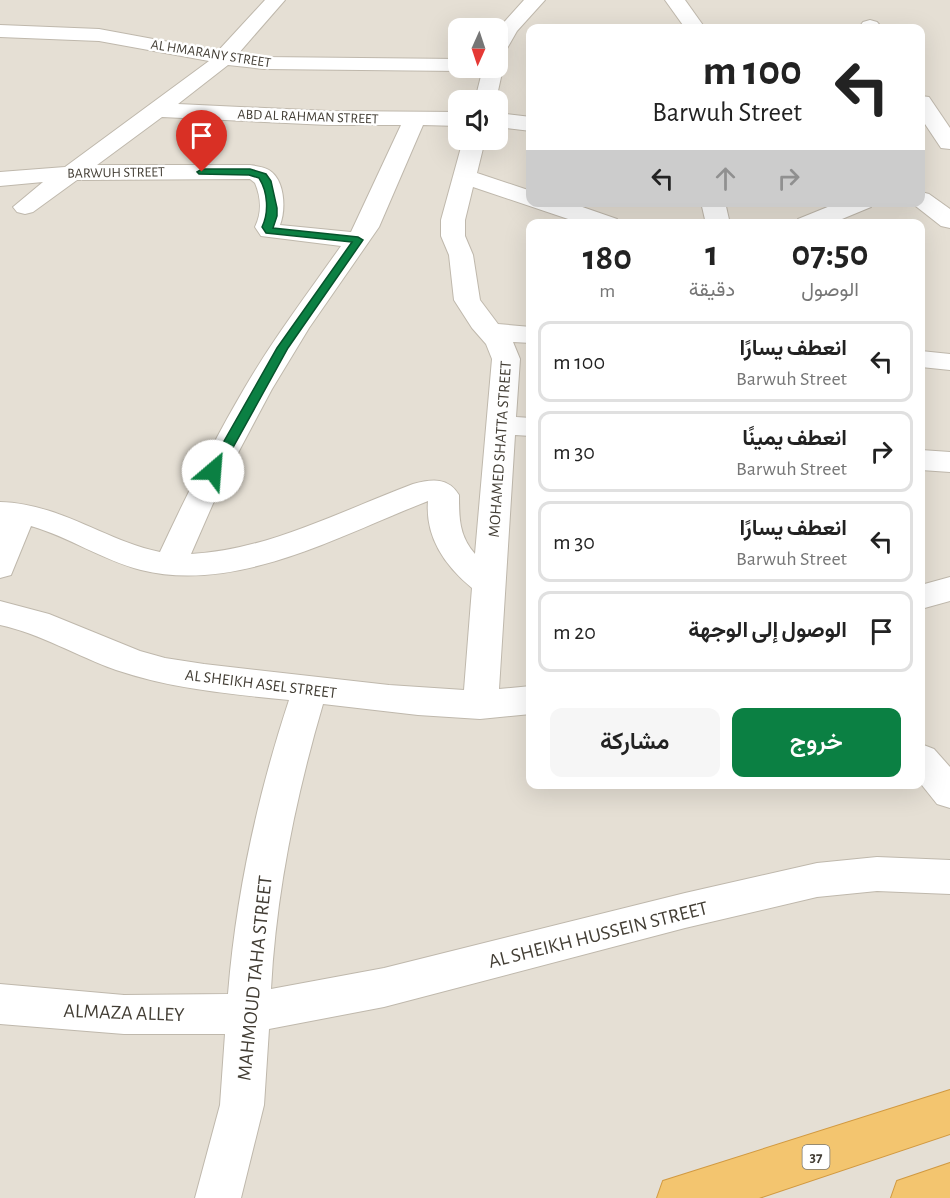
<!DOCTYPE html>
<html lang="ar">
<meta charset="utf-8">
<style>
:root{--surface:#fff;--page:#f6f6f6;--text:#222;--muted:#767676;--line:#e0e0e0;--accent:#0b8043}
body{margin:0;font-family:"Alegreya Sans",Vazirmatn,sans-serif;background:var(--page);color:var(--text);direction:rtl;height:100vh;display:flex;flex-direction:column;font-size:22px;white-space:nowrap}
*{box-sizing:border-box;margin:0}
p{font-size:20px;color:var(--muted)}
.icon{flex:none;width:33px;height:33px;fill:none;stroke:currentColor;stroke-width:2;stroke-linecap:round;stroke-linejoin:round}
.map{position:relative;flex:1;overflow:hidden;direction:ltr}
.drawer{position:absolute;left:526px;top:219px;width:399px;height:570px;display:flex;flex-direction:column;background:var(--surface);border-radius:12px;box-shadow:0 6px 24px #0002;direction:rtl}
.drawer>*{flex:none}
.banner{position:absolute;left:526px;top:24px;width:399px;height:183px;border-radius:12px;box-shadow:0 6px 24px #0002;direction:rtl;background:#fff;color:var(--text);overflow:hidden}
.needle{width:39px;rotate:183deg}
.fabs{position:absolute;left:448px;top:18px;display:grid;gap:12px}
.fabs a{display:grid;place-items:center;width:60px;height:60px;border-radius:12px;background:var(--surface);box-shadow:0 6px 24px #0002;font-size:30px}
.pin{position:absolute;display:grid;place-items:center;width:51px;height:51px;color:#fff;margin:-62px -26px;border-radius:50% 50% 50% 0;rotate:-45deg;box-shadow:0 0 6px #0007}
.pin .icon{rotate:45deg}
.me{position:absolute;width:66px;margin:-33px;rotate:27deg;stroke-linejoin:round;filter:drop-shadow(0 0 4px #0008)}
.turn{display:flex;align-items:center;gap:21px;height:126px;padding:0 24px;font-size:27px}
.turn .icon{width:78px;height:78px;stroke-width:2.5}
.turn b{display:block;font-size:42px;line-height:51px}
.lanes{display:flex;align-items:center;height:57px;padding:0 24px;background:#0003;justify-content:center;gap:30px;direction:ltr}
.lanes .off{opacity:.35}
.eta{display:flex;justify-content:space-evenly;align-items:center;height:102px;text-align:center}
.eta b{font-size:36px;font-weight:600;line-height:42px}
.action{display:flex;gap:12px;margin-top:auto;padding:12px 24px}
.action a{flex:1;height:69px;border-radius:12px;background:var(--accent);color:#fff;font-size:24px;font-weight:600;line-height:69px;text-align:center}
.action a+a{background:var(--page);color:var(--text)}
ul{padding:0;list-style:none}
li{display:flex;align-items:center;gap:18px;height:81px;margin:0 12px 9px;padding:0 12px;border:3px solid var(--line);border-radius:12px}
li div{flex:1}
li b{display:block;font-size:22px}
li em{font-style:normal}
.map>svg:first-child{display:block}
.residential{fill:#e5dfd4;fill-rule:evenodd}
.lines{fill:none;stroke-linecap:round;stroke-linejoin:round}
.street-casing{stroke:#bfb8ac;stroke-width:2}
.highway-casing{stroke:#d19940;stroke-width:2}
.street{fill:#fff;fill-rule:evenodd}
.highway{fill:#f3c56f;fill-rule:evenodd}
.route{fill:#0b8043;stroke:#07532c;stroke-width:1.5}
.labels{text-anchor:middle;stroke-width:5;stroke-linejoin:round;paint-order:stroke}
.far-street-label{font-size:14px;fill:#433e35;stroke:#fff}
.shield{fill:#fff;stroke:#7b7872;stroke-width:1.5}
.shield-label{font-size:15px;font-weight:bold;fill:#433e35}
.street-label{font-size:16px;fill:#433e35;stroke:#fff}
.near-street-label{font-size:20px;fill:#433e35;stroke:#fff}
</style>
<div class="map">
<svg width="950" height="1198" viewBox="0 0 950 1198">
<rect width="100%" height="100%" fill="#f1eee6"/>
<!-- residential -->
<path class="residential" d="M0,0H950V1198H0ZM459,28H498V68H459ZM531,28H921V202H531ZM459,100H498V140H459ZM531,224H921V784H531Z"/>
<g class="lines">
<defs>
<g id="street">
<path d="M265,0H285L238,54L264,57L459,59V68H468L459,71L264,69L228,65L178,104L328,111L459,112V126L423,125L379,227L309,328L272,389L222,483L191,554C268,550 341,511 413,484C432,479 448,477 459,495C459,518 459,536 475,554L492,359L486,344L472,328L454,300L449,255L441,236V220L463,140H485L477,173L531,191V202H568L617,219L620,224H583L473,187L465,220V236L473,255L480,300L498,324L531,327V343L513,342L520,359L516,417L531,418V436L515,435L499,689L531,686V714L480,719L418,715L323,704C296,796 276,893 271,989L384,968L685,893L817,863L877,857L950,860V894L877,891L817,897L685,928L384,1007L269,1029L264,1105L241,1198H195L220,1105L225,1034H124L0,1024V984L124,995L228,994C236,894 258,794 289,700C230,694 172,689 116,670C77,656 41,634 0,625V601L49,614L140,651L165,658L204,664L389,685L464,690L472,588C445,566 425,537 428,501C341,535 236,594 141,570C102,560 69,537 31,526L11,575L0,578V502C62,504 103,540 160,552C186,496 213,442 244,389C273,339 308,293 341,246L261,236L255,227C262,213 261,197 255,183L250,179L77,180L33,212L25,214L17,212L13,207L43,182L0,186V172L65,167L209,61L99,41L0,37V25L99,29L218,51ZM162,117L328,125H401L351,232L280,225C286,209 285,180 269,170C264,167 256,166 250,165H97Z"/>
<polygon points="524,0 545,0 517,31 505,52 498,54 498,29"/>
<polygon points="665,0 685,0 705,28 685,28"/>
<polygon points="870,20 877,22 882,28 862,28 860,26 863,22"/>
<polygon points="498,63 503,68 496,100 475,100 483,68 498,68"/>
<polygon points="921,96 929,97 950,128 950,149 941,148 921,118"/>
<polygon points="498,113 531,117 531,131 498,127"/>
<polygon points="921,192 929,194 950,209 950,228 941,226 913,204 912,202 921,202"/>
<polygon points="701,202 725,202 730,224 706,224"/>
<polygon points="840,202 875,202 871,207 830,224 795,224 798,219"/>
<polygon points="921,351 950,354 950,370 921,367"/>
<polygon points="921,450 950,452 950,472 921,470"/>
<polygon points="950,577 950,601 921,609 921,585"/>
<polygon points="921,744 934,749 950,767 950,808 937,804 921,784"/>
</g>
<g id="highway">
<polygon points="950,1090 950,1134 759,1198 657,1198 663,1181"/>
<polygon points="950,1163 950,1198 891,1198 897,1181"/>
</g>
</defs>
<!-- street casing -->
<use href="#street" class="street-casing"/>
<!-- highway casing -->
<use href="#highway" class="highway-casing"/>
<!-- street -->
<use href="#street" class="street"/>
<!-- highway -->
<use href="#highway" class="highway"/>
</g>
<!-- route -->
<path class="route" d="M202,169H250L266,174L271,181L277,208V216L273,228L358,237L363,240L288,348L220,471L213,475L207,471L277,348L352,242L266,233L262,227C269,213 268,192 259,178L249,175L199,174L197,172Z"/>
<g class="labels">
<!-- far-street labels -->
<g class="far-street-label">
<text transform="translate(211 53) rotate(9)" y="5">AL HMARANY STREET</text>
<text transform="translate(308 116) rotate(2)" y="5">ABD AL RAHMAN STREET</text>
<text transform="translate(116 172) rotate(-1)" y="5">BARWUH STREET</text>
</g>
<!-- shield labels -->
<rect class="shield" x="802.5" y="1145" width="27" height="24" rx="4.5"/>
<g class="shield-label">
<text x="816" y="1162">37</text>
</g>
<!-- street labels -->
<g class="street-label">
<text transform="translate(499 449) rotate(-86)" y="6">MOHAMED SHATTA STREET</text>
<text transform="translate(261 683) rotate(7)" y="6">AL SHEIKH ASEL STREET</text>
</g>
<!-- near-street labels -->
<g class="near-street-label">
<text transform="translate(598 934) rotate(-14)" y="7">AL SHEIKH HUSSEIN STREET</text>
<text transform="translate(254 978) rotate(-84)" y="7">MAHMOUD TAHA STREET</text>
<text transform="translate(124 1012) rotate(2)" y="7">ALMAZA ALLEY</text>
</g>
</g>
</svg>
<div class="fabs">
<a><svg class="needle" viewBox="-14 -14 28 28"><path d="M0-13l5 13h-10z" fill="#e53935"/><path d="M0 13l5-13h-10z" fill="#767676"/></svg></a>
<a><svg class="icon" aria-label="sound" viewBox="0 0 24 24"><path d="M4 9h4l5-4v14l-5-4H4zM17 9q2 3 0 6"/></svg></a>
</div>
<div class="pin" style="left:202px;top:172px;background:#d93025"><svg class="icon" aria-label="arrive" viewBox="0 0 24 24"><path d="M6 21V4h12l-3 4 3 4H6"/></svg></div>
<svg class="me" style="left:213px;top:471px" viewBox="-20 -20 40 40"><circle r="19" fill="#fff"/><path d="M0-13L10 11 0 6-10 11z" fill="#0b8043"/></svg>
<div class="banner">
<div class="turn"><svg class="icon" aria-label="left" viewBox="0 0 24 24"><path d="M17 20v-9H6M10 6l-5 5 5 5"/></svg><div><b>100 m</b>Barwuh Street</div></div>
<div class="lanes"><svg class="icon" aria-label="left" viewBox="0 0 24 24"><path d="M17 20v-9H6M10 6l-5 5 5 5"/></svg><svg class="icon off" aria-label="ahead" viewBox="0 0 24 24"><path d="M12 20V5M6 11l6-6 6 6"/></svg><svg class="icon off" aria-label="right" viewBox="0 0 24 24"><path d="M7 20v-9h11M14 6l5 5-5 5"/></svg></div>
</div>
<section class="drawer">
<div class="eta">
<div><b>07:50</b><p>الوصول</p></div>
<div><b>1</b><p>دقيقة</p></div>
<div><b>180</b><p>m</p></div>
</div>
<ul>
<li><svg class="icon" aria-label="left" viewBox="0 0 24 24"><path d="M17 20v-9H6M10 6l-5 5 5 5"/></svg><div><b>انعطف يسارًا</b><p>Barwuh Street</p></div><em>100 m</em></li>
<li><svg class="icon" aria-label="right" viewBox="0 0 24 24"><path d="M7 20v-9h11M14 6l5 5-5 5"/></svg><div><b>انعطف يمينًا</b><p>Barwuh Street</p></div><em>30 m</em></li>
<li><svg class="icon" aria-label="left" viewBox="0 0 24 24"><path d="M17 20v-9H6M10 6l-5 5 5 5"/></svg><div><b>انعطف يسارًا</b><p>Barwuh Street</p></div><em>30 m</em></li>
<li><svg class="icon" aria-label="arrive" viewBox="0 0 24 24"><path d="M6 21V4h12l-3 4 3 4H6"/></svg><div><b>الوصول إلى الوجهة</b></div><em>20 m</em></li>
</ul>
<div class="action"><a>خروج</a><a>مشاركة</a></div>
</section>
</div>
